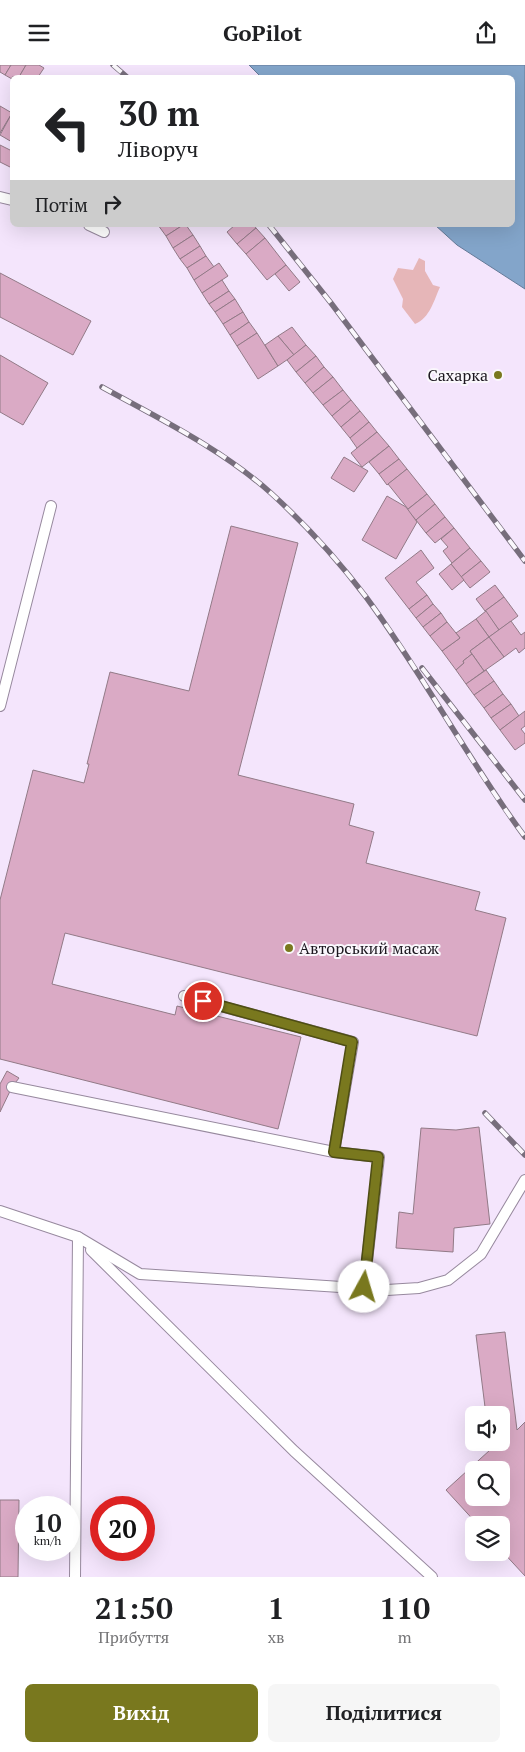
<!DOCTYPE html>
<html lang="uk">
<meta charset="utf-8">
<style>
:root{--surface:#fff;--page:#f6f6f6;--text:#202124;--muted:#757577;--accent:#79781e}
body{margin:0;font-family:"PT Serif",serif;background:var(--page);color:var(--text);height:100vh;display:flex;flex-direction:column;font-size:19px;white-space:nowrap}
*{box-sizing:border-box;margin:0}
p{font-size:16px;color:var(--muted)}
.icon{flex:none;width:28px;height:28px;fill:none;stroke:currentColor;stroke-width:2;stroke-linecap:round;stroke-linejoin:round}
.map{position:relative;height:1512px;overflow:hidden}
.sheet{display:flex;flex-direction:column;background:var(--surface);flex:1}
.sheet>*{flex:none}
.guide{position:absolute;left:10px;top:10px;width:505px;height:152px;border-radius:8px;box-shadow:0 5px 20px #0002;background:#fff;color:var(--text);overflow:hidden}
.buttons{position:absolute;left:465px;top:1341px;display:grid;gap:10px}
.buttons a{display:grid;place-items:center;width:45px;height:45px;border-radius:8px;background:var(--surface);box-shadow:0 5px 20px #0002;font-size:25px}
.speed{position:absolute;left:15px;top:1431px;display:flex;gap:10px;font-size:25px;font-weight:700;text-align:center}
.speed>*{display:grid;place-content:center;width:65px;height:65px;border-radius:50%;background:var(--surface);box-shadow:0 5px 20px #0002;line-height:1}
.speed small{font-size:12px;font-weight:400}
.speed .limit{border:8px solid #d22;background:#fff;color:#111}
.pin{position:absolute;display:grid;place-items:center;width:42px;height:42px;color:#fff;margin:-21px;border:2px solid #fff;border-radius:50%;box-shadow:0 1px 5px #0007}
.me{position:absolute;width:55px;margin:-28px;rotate:6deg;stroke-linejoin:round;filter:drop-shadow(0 0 4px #0008)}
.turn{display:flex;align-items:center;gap:18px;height:105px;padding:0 25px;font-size:22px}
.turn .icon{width:65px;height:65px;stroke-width:2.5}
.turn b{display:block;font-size:35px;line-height:42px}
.then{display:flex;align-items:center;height:48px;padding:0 25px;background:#0003;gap:10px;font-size:19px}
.eta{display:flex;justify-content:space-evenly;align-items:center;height:85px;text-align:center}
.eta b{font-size:30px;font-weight:600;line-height:35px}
.button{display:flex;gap:10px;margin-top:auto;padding:10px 25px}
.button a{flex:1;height:58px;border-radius:8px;background:var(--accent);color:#fff;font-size:20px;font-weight:600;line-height:58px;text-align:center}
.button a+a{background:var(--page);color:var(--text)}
header{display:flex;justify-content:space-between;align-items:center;height:65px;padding:0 25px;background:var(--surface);font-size:22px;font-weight:600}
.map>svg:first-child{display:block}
.green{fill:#e6b6b8}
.water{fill:#83a5ca;stroke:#647a97}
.building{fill:#daaac5;stroke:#927a87;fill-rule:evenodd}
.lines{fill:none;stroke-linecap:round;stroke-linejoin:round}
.service-casing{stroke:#97899e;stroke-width:12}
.service{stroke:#fff;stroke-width:10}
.rail-casing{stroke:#776e7c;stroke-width:5.5}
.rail{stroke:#faf7fc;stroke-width:4;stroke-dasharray:11;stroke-linecap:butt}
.route-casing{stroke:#4f4e14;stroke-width:12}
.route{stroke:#79781e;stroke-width:9}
.poi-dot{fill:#79781e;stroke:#faf7fc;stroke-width:2}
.labels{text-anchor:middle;stroke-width:4;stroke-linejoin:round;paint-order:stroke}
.poi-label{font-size:16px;fill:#1c171f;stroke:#faf7fc;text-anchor:end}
</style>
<header><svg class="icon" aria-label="menu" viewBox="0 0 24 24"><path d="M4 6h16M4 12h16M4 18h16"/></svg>GoPilot<svg class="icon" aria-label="share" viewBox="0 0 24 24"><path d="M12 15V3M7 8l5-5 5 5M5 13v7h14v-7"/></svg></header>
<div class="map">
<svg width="525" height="1512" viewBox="0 0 525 1512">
<rect width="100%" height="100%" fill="#f4e5fc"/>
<!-- green -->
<path class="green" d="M419,193L425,196V206L433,220L440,222C434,235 430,253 415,259L402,242L403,234L393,214L398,203L413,205Z"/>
<!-- water -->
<polygon class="water" points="249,0 525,0 525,224 457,180 435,160 512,160 512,12 261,12"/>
<!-- building -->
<g class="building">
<polygon points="0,0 11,0 5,10 0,7"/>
<polygon points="11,0 26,0 19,12 12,12 12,14 5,10"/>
<polygon points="26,0 39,0 44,3 38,12 19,12"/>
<polygon points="0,41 12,48 0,68"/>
<polygon points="12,48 12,77 0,70"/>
<polygon points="0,80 12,86 12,103 0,97"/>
<polygon points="158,160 183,160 166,171"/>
<polygon points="183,160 186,160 193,170 173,183 166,171"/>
<polygon points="235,160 254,160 256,163 237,179 227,167"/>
<polygon points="256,163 265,173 246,189 237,179"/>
<polygon points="193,170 200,181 180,194 173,183"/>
<polygon points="265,173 286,200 267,215 246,189"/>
<polygon points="200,181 206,191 187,203 180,194"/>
<polygon points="206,191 214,202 194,215 187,203"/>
<polygon points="219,198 228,211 202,228 194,215"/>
<polygon points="286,200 300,217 289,226 275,209"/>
<polygon points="0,208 91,256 73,290 0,252"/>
<polygon points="222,215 229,226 209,239 202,228"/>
<polygon points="229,226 235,234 215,247 209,239"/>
<polygon points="235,234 243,247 223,259 215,247"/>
<polygon points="243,247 249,257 230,270 223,259"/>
<polygon points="249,257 257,268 237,281 230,270"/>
<polygon points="292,262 306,280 294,290 278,271"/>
<polygon points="257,268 278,301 258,314 237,281"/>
<polygon points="278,271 294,290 278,301 265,280"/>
<polygon points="306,280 316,291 296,307 287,295"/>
<polygon points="0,290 48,318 23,360 0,347"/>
<polygon points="316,291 324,302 305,318 296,307"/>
<polygon points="324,302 333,312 313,328 305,318"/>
<polygon points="333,312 343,325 323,340 313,328"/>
<polygon points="343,325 351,335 332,351 323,340"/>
<polygon points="351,335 360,346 341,362 332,351"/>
<polygon points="360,346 369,357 350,373 341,362"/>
<polygon points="369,357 377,367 357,383 350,373"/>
<polygon points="377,367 389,381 362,402 351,388"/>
<polygon points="389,381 399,394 379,409 369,397"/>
<polygon points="344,392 368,406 354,427 331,413"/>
<polygon points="399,394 407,404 387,420 379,409"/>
<polygon points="407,404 427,429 408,444 388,419"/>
<polygon points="427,429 435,439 416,455 407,445"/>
<polygon points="387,431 406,442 417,457 396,494 362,475"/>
<polygon points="435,439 445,452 426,468 416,455"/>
<polygon points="445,452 454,463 435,478 426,468"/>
<polygon points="231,461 298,478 238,710 354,739 349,760 374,767 366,798 480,827 475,845 506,853 477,971 65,868 52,919 175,950 177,941 301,972 278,1064 0,994 0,835 33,705 84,718 89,699 87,699 110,607 189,626"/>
<polygon points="454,463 470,483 452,498 443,486 448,482 441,474"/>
<polygon points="470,483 481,496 461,512 451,499"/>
<polygon points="421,485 434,503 416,517 427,530 409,544 385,513"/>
<polygon points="481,496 490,507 470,523 461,512"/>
<polygon points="451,499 464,515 452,525 439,509"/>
<polygon points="495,520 504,532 485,546 476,534"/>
<polygon points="427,530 433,539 416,553 409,544"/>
<polygon points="504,532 518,551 499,565 485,546"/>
<polygon points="433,539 441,548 423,562 416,553"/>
<polygon points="486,546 499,565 489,572 476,554"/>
<polygon points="441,548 447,557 430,571 423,562"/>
<polygon points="476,554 489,572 470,586 472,589 463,596 464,598 456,605 442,586 460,573 456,568"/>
<polygon points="511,556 521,570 525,567 525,583 519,588 516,583 504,592 489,572"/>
<polygon points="447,557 460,573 442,586 430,571"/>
<polygon points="489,572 504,592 484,606 470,586"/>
<polygon points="472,589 484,606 466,619 456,605 464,598 463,596"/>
<polygon points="486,605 494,616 474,630 466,619"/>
<polygon points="494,616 503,629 484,643 474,630"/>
<polygon points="503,629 511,639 491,653 484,643"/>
<polygon points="511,639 519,651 500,665 491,653"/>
<polygon points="525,646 525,661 521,664 525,669 525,678 515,685 500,665"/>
<polygon points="7,1006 19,1013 12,1022 0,1047 0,1019"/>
<polygon points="479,1062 490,1159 454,1163 453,1187 396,1183 399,1147 413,1149 421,1063 456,1065"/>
<path d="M505,1267L517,1365L525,1357V1511L501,1485V1460H478L446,1425L490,1385L489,1378H501V1350H486L476,1270ZM474,1405H501V1432H474Z"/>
<polygon points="0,1435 19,1435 18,1512 0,1512"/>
</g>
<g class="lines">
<defs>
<g id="service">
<polyline points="0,132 12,135"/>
<polyline points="89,160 104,167"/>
<polyline points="0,641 51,441"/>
<polyline points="184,931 353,977 334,1087"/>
<polyline points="12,1022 334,1087 379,1092 364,1222"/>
<polyline points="0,1146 78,1172 140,1209 387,1225 419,1223 448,1215 481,1189 525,1115"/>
<polyline points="91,1185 294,1386 432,1512"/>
<polyline points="75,1512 78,1172"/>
</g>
</defs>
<!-- service casing -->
<use href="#service" class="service-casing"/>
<!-- service -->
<use href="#service" class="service"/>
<defs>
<g id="rail">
<polyline points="113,0 127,12"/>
<polyline points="269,160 331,238 525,496"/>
<path d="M102,322C160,354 222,384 272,429C306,460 338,495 366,532C423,609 468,695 525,772"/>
<polyline points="422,603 525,735"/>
<polyline points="485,1048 525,1090"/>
</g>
</defs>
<!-- rail casing -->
<use href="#rail" class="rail-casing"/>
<!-- rail -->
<use href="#rail" class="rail"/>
</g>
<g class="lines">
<defs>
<polyline id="route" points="203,936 352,977 334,1087 378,1092 364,1222"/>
</defs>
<!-- route casing -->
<use href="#route" class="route-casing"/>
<!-- route -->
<use href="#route" class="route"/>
</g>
<!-- markers -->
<g class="poi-dot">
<circle cx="498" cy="310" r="5"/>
<circle cx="289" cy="883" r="5"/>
</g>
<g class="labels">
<!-- poi labels -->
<g class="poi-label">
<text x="488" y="316">Сахарка</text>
<text x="299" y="889" text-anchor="start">Авторський масаж</text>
</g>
</g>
</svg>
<div class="buttons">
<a><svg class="icon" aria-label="sound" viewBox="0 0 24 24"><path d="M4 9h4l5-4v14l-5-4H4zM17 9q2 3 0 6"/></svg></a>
<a><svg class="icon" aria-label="search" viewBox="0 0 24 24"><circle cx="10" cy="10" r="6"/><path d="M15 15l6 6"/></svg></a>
<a><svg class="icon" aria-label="layers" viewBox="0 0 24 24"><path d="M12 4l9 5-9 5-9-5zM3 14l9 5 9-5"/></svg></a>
</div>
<div class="speed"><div>10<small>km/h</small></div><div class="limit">20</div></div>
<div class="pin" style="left:203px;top:936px;background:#d93025"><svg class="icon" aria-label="arrive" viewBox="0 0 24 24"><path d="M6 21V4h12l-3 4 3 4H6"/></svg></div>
<svg class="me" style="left:364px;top:1222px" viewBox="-20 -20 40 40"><circle r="19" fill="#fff"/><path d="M0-13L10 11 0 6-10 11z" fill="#79781e"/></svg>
<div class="guide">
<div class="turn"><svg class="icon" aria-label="left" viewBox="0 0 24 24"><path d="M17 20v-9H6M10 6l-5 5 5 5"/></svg><div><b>30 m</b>Ліворуч</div></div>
<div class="then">Потім<svg class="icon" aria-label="right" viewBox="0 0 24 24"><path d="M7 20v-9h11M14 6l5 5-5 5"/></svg></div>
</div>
</div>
<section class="sheet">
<div class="eta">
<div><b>21:50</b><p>Прибуття</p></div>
<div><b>1</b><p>хв</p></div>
<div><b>110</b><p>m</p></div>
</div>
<div class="button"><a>Вихід</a><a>Поділитися</a></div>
</section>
